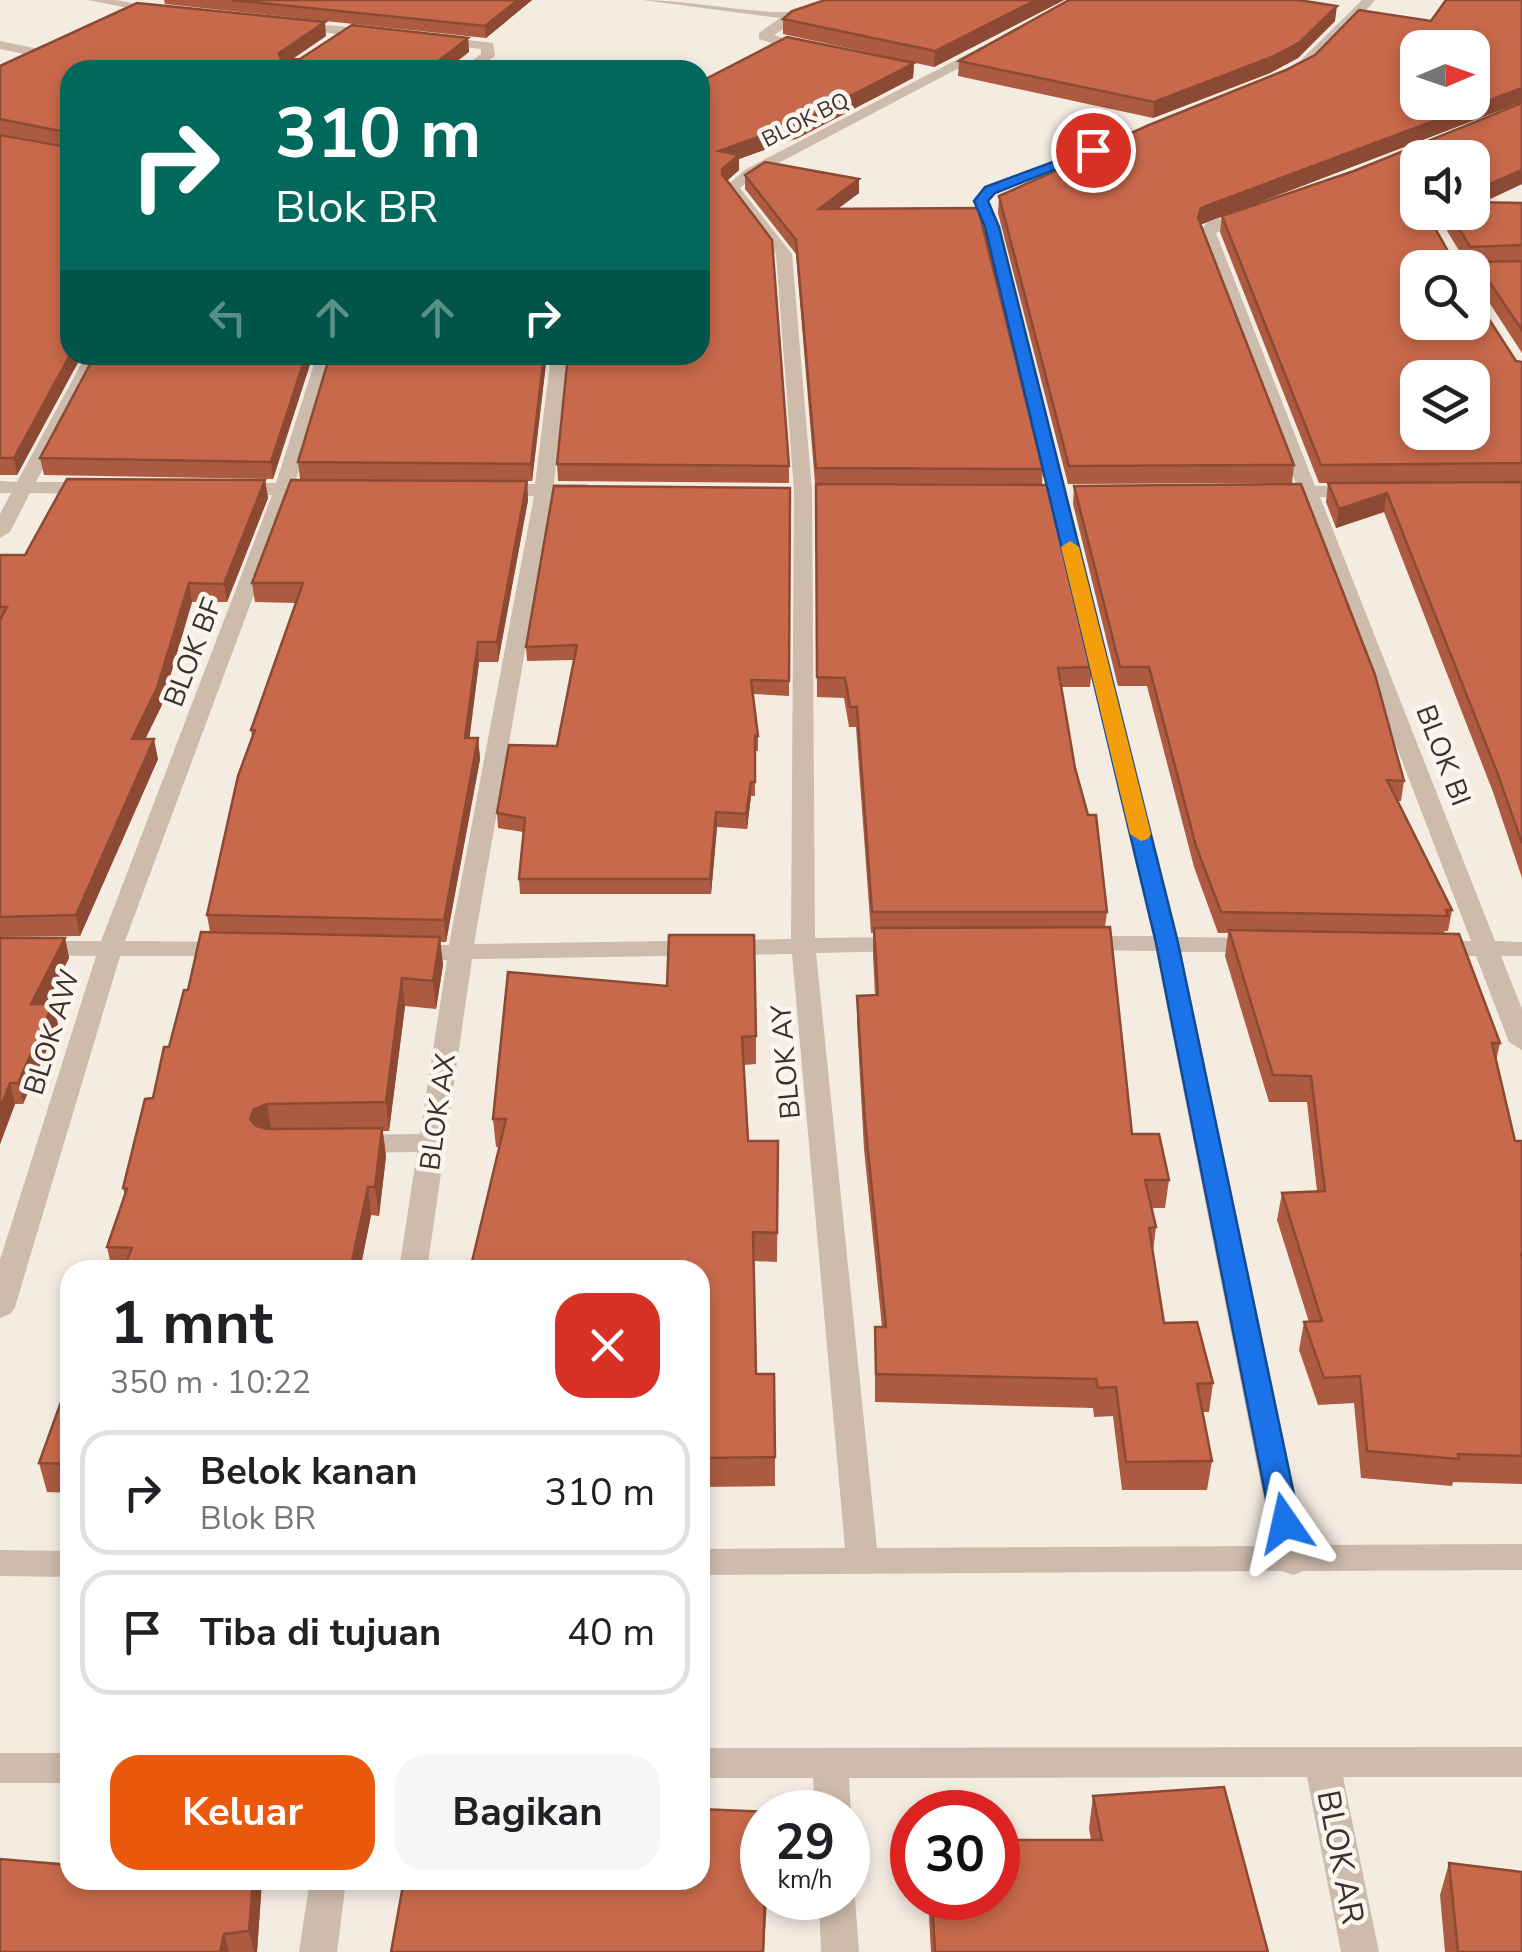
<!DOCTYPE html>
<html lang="id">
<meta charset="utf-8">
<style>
:root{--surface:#fff;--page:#f6f6f6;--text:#202124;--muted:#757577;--line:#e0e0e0;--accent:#ea580c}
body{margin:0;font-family:"Nunito Sans",sans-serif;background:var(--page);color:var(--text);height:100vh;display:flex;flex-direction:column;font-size:38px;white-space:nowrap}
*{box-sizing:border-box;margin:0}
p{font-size:32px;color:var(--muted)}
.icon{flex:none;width:55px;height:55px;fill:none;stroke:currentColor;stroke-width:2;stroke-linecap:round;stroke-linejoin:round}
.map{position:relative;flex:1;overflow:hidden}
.drawer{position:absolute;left:60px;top:1260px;width:650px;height:630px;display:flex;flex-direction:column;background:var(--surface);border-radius:30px;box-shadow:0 5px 15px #0003}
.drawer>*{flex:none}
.banner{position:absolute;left:60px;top:60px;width:650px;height:305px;border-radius:30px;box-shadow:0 5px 15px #0003;background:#00695c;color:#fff;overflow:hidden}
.needle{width:65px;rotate:88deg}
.fabs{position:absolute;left:1400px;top:30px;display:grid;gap:20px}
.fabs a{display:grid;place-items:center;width:90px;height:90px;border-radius:20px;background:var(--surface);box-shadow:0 5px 15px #0003;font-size:50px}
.speed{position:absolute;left:740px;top:1790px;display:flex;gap:20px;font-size:50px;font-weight:700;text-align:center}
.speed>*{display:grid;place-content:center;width:130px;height:130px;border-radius:50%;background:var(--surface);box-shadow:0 5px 15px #0003;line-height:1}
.speed small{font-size:25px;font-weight:400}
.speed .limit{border:15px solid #d22;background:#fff;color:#111}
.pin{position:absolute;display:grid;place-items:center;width:85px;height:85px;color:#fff;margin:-42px;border:5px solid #fff;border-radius:50%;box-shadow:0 2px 10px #0007}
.me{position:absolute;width:110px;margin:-55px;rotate:349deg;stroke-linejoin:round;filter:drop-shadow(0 0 8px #0008)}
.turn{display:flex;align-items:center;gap:35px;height:210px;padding:0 50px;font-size:45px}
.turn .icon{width:130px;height:130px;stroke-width:2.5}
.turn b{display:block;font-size:70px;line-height:85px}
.lanes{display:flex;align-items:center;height:95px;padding:0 50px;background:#0003;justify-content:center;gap:50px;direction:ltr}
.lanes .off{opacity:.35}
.round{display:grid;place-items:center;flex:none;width:105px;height:105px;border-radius:30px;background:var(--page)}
.headline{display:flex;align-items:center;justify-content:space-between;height:170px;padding:0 50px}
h1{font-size:60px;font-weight:700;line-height:75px}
.button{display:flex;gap:20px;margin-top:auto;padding:20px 50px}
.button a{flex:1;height:115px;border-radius:30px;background:var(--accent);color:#fff;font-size:40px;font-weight:700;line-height:115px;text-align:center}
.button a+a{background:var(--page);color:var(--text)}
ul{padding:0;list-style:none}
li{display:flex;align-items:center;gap:30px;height:125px;margin:0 20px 15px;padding:0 30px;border:5px solid var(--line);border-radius:30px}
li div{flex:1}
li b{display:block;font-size:38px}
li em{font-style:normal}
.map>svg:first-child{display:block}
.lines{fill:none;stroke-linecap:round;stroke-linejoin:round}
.street{fill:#cdbbac;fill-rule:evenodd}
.wall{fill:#ac5a40;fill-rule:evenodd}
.shaded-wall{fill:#8c4a34}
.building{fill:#c8694b;stroke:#8c4a34;stroke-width:2.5;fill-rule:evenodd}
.route{fill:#1a73e8;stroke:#114b97;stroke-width:2.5}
.slow{fill:#f59e0b}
.labels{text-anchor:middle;stroke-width:9;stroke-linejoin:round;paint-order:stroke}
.far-street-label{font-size:22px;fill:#3b302b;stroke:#fbf5ee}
.street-label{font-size:28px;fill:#3b302b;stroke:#fbf5ee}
.near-street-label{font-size:32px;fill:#3b302b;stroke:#fbf5ee}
</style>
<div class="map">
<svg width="1522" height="1952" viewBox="0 0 1522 1952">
<rect width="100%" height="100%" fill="#f4ebe1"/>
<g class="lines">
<!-- street -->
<g class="street">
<polygon points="88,0 117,0 169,11 163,15"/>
<path d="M642,0C690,0 738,12 785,12C801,11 813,0 830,0L774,35L813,47L815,50L808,54L759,39V33L780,18Z"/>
<path d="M1362,0H1375C1357,21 1309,78 1282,77V71L1300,61Z"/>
<polygon points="287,22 350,27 356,31 299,70 283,70 337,34 292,29 287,28"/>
<polygon points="434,36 493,43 495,56 476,70 460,70 481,54 481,49 429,43 429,37"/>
<polygon points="0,41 49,51 51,54 44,58 0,49"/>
<polygon points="983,46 995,49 756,175 740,188 792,254 812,491 815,938 907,937 919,944 907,951 816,953 877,1548 1273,1546 1156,951 1077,950 1065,943 1077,936 1153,936 984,227 973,201 985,187 1138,129 1145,133 1143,136 995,193 989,201 1000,227 1178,937 1257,938 1269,945 1257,952 1181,952 1306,1545 1522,1544 1522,1570 1304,1571 1293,1575 1282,1571 700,1575 700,1549 845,1548 792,954 472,959 427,1270 399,1270 417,1152 352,1153 342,1150 338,1144 342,1138 352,1135 420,1134 447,960 407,961 395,953 407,945 449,945 534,496 497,496 488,490 497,484 535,484 551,355 567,355 554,484 587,484 596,490 587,496 552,496 474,944 791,939 794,491 776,254 725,187 746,169"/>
<polygon points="1248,208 1261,211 1216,233 1315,486 1362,485 1371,491 1362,497 1320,497 1495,941 1522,942 1522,956 1501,956 1522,1009 1522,1050 1509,1042 1476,956 1432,955 1420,948 1432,941 1471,941 1301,497 1272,498 1263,492 1272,486 1297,486 1200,233 1206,223"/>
<polygon points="86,355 102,355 36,482 97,482 106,488 97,494 30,493 10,532 0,538 0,514 11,493 0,493 0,481 17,482"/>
<polygon points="317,355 333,355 295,483 322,483 331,489 322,495 291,495 125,941 232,942 244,949 232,956 120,956 15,1307 10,1314 0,1318 0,1260 96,956 0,955 0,941 101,941 272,495 232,495 223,489 232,483 276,483"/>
<polygon points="0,1550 70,1551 70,1577 0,1576"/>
<polygon points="1522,1747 1522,1777 1343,1777 1379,1952 1341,1952 1307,1777 849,1778 851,1812 848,1819 848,1812 815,1812 813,1778 700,1778 700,1748"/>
<rect x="0" y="1753" width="70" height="30"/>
<polygon points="310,1880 346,1880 337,1952 299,1952"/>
<polygon points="848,1885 855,1898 859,1952 821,1952 819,1898 848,1898"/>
</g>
</g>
<!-- wall -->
<g class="wall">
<polygon points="164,0 532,0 486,38 165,4"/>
<polygon points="1064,0 934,67 783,34 783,19"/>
<polygon points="1335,21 1298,58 1270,73 1153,118 958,76 959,61"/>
<polygon points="326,36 292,59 468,38 469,52 70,70 70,355 82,355 17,475 0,475 0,135 67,146 0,134 0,66"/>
<polygon points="914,63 913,78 798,138 739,159 739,170 727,181 789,466 789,483 558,481 557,464 700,82"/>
<path d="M1522,102L1233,212L1354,171L1522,103V184L1484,202L1522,203V353L1479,287L1472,286V268H1418L1516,361L1522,362V481L1344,483L1522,482V878L1493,792L1384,512L1336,528L1326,502L1328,483H1319L1220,232L1222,216L1201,224L1294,465L1292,483L1068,484L998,213L999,196L1106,149L1107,144ZM1472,158V212H1418ZM1439,226L1446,229L1461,254L1449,253L1434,228Z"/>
<polygon points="745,175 859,193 837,209 1043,469 1042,484 815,483 796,254 745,189"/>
<polygon points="313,355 273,479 44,475 40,458"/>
<polygon points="330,355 547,355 532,481 527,481 528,500 498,662 479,662 469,738 478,738 480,759 446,942 440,942 443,965 436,1009 405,1006 389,1131 383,1131 386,1156 379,1216 371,1215 360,1270 112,1270 107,1247 125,1196 123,1188 188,990 210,932 207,915 252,737 251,730 296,603 255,602 252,583 300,479 298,462"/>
<polygon points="265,480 268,498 227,602 192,602 161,707 145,739 158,759 80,936 0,937 0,555 25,555"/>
<polygon points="816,484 1092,667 1090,687 1062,687 1075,768 1107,912 1105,927 1132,1134 1169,1180 1165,1208 1152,1208 1156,1227 1153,1251 1164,1323 1213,1383 1209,1412 1202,1412 1212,1461 1207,1490 1122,1490 1113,1416 1094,1417 1093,1408 875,1402 875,1327 882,1327 864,1149 857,1023 857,996 875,995 873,955 873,933 871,933 856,727 849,727 844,698 817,697"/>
<polygon points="1074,486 1404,781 1401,801 1397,801 1452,910 1448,931 1445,931 1444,933 1500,1043 1496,1061 1515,1141 1522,1141 1522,1484 1453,1482 1452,1486 1361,1478 1354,1403 1318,1405 1299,1350 1304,1322 1309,1322 1277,1220 1282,1193 1317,1191 1307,1102 1269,1102 1225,956 1228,933 1218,933 1194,867 1147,686 1118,686 1073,504"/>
<polygon points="790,488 789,696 753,694 758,736 758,751 755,751 755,796 751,796 747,829 717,827 711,894 520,894 519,879 523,832 498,828 497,813 557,746 574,660 527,661 526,647"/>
<polygon points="0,938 65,938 69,958 46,1004 58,1024 23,1104 15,1104 0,1144"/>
<polygon points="508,972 756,1036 756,1064 744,1065 748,1141 778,1141 777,1262 754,1261 756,1374 775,1457 775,1486 700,1487 700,1270 500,1147 496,1147 493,1119"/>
<polygon points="70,1377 70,1493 47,1492 39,1463"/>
<polygon points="1093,1796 1268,1952 931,1952 928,1898 998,1898 1091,1840 1089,1828"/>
<polygon points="1449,1863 1522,1952 1445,1952 1440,1895"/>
<polygon points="262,1880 257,1952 0,1952"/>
</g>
<!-- shaded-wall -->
<g class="shaded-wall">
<polygon points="518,0 532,0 486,38 485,26"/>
<polygon points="1036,0 1064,0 934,67 935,51"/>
<polygon points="1337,6 1335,21 1298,58 1270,73 1153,118 1154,102"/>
<polygon points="325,22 326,36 281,67 279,53"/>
<polygon points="468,38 469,52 446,70 427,70"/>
<polygon points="914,63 913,78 798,138 739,159 739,170 723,184 719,151"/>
<polygon points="1522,88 1522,102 1200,225 1198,218 1201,208"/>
<polygon points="1522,170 1522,184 1472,207 1472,192"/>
<polygon points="859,179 859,193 819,223 819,209"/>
<polygon points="1435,212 1442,212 1439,226 1428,231 1431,214"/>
<polygon points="70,355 82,355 17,475 14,458"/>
<polygon points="306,355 313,355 273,479 271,462"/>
<polygon points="544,355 547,355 532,481 531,464"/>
<polygon points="265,480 268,498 227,602 224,584"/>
<polygon points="527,481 528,500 498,662 497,642"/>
<polygon points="1387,493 1384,512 1336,528 1339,509"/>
<polygon points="189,583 192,602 161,707 136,758 132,739"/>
<polygon points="478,642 479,662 467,759 465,738"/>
<polygon points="478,738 480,759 446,942 444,920"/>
<polygon points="154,739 158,759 80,936 76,915"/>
<polygon points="751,782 751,796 747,829 746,814"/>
<polygon points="716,812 717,827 711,894 710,879"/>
<polygon points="440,937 443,965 436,1009 433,981"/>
<polygon points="65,938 69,958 36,1024 31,1004"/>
<polygon points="402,978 405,1006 389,1131 386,1102"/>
<polygon points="53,1004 58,1024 23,1104 18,1083"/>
<polygon points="10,1083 15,1104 0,1144 0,1109"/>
<polygon points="267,1104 272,1132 255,1147 250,1119 254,1109"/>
<polygon points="382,1128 386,1156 379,1216 375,1187"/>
<polygon points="368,1187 371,1215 360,1270 350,1270"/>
<polygon points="253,1880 262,1880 257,1952 254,1952 249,1931"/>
<polygon points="765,1898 767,1898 764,1952 763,1952"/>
<polygon points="224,1934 229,1952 220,1952"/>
</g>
<!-- building -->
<g class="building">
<polygon points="232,0 518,0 485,26"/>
<polygon points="825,0 1036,0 935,51 783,19 792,11"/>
<polygon points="1069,0 1298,0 1337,6 1300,42 1272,57 1154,102 959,61"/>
<path d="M1446,0H1522V88L1201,208L1198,218L1294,465L1069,466L999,196L1112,146L1107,144L1149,125L1286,70L1315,55L1359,10L1431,21ZM1418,48H1472V102H1418Z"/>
<polygon points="137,3 325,22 279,53 281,60 300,59 352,25 468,38 427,70 70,70 70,133 0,119 0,66"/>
<polygon points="787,37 914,63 798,123 719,151 739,155 722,169 722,174 772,240 789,466 557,464 568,355 700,355 700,82"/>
<path d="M1522,103V170L1472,192V158H1418V212H1435L1431,214L1430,219L1449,253L1471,255L1475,262L1522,261V330L1482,271L1473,269L1472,275V268H1418V322H1472V293L1516,361L1522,362V463L1321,465L1222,216L1354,171ZM1418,378H1472V432H1418Z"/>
<polygon points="0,135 67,147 70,144 70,355 14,458 0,458"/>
<polygon points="765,162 859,179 819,209 978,208 1043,469 816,468 796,240 745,175"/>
<polygon points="1472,202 1522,203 1522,245 1470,247 1449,212 1472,212"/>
<polygon points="95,355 306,355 271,462 40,458"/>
<polygon points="330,355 544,355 531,464 298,462"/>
<polygon points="67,479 265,480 224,584 189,583 157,688 132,739 154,739 76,915 0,917 0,620 7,607 0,607 0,555 25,555"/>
<polygon points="291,480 527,481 497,642 478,642 465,738 478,738 444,920 207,915 238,776 255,730 251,730 303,583 252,583"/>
<polygon points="1522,482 1522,843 1497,772 1387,493 1339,509 1328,483"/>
<polygon points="816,484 1047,485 1092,667 1058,668 1075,768 1088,815 1096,815 1107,912 872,912 857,707 850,707 845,678 817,677"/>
<polygon points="1301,484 1375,675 1404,781 1387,780 1452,910 1446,910 1448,916 1221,912 1196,846 1149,667 1120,667 1074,486"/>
<polygon points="554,486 790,488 789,681 751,680 758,736 755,736 755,782 751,782 746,814 716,812 710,879 519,879 525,818 497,813 509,745 557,746 577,645 526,647"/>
<polygon points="1110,927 1132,1134 1159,1134 1169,1180 1145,1180 1156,1227 1149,1228 1164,1323 1197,1322 1213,1383 1197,1384 1212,1461 1126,1462 1116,1387 1098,1388 1096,1379 876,1374 875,1327 886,1327 865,1122 857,996 878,995 874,928"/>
<polygon points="1229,930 1459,934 1500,1043 1492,1043 1515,1141 1522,1141 1522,1255 1521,1255 1522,1258 1522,1456 1458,1454 1459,1459 1367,1451 1360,1376 1324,1378 1304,1322 1322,1321 1282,1193 1325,1191 1311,1076 1273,1075"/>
<polygon points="201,932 440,937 433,981 402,978 386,1102 267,1104 254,1109 250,1119 256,1126 267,1129 382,1128 375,1187 368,1187 350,1270 123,1270 132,1248 107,1247 127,1189 123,1188 145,1099 153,1098 164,1047 169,1047 184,990 188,990"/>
<polygon points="669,935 754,935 756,1036 742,1037 748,1141 778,1141 777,1233 753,1232 756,1374 774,1374 775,1457 700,1458 700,1270 470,1270 506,1119 493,1119 508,972 667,986"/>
<polygon points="0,938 65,938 31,1004 53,1004 18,1083 10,1083 0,1109"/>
<polygon points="70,1377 70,1464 39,1463"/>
<polygon points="1224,1787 1268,1952 935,1952 932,1898 998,1898 998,1840 1102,1840 1093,1796"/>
<polygon points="700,1809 769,1812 762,1812 762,1898 765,1898 763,1952 391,1952 404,1880 700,1880"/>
<polygon points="0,1859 70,1865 70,1880 253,1880 249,1931 224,1934 220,1952 0,1952"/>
<polygon points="1449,1863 1522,1872 1522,1952 1458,1952"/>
</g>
<!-- route -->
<polygon class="route" points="1093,147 1099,150 1097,153 995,193 988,201 999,227 1178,943 1300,1523 1296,1531 1285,1535 1275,1531 1271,1523 1156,943 985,227 974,201 985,187"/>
<!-- slow -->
<polygon class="slow" points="1070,541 1079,547 1151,834 1148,839 1141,841 1130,834 1061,547"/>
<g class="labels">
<!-- far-street labels -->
<g class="far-street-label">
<text transform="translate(805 119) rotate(-27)" y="8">BLOK BQ</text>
</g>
<!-- street labels -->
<g class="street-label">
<text transform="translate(192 652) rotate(-69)" y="10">BLOK BF</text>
<text transform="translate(1444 755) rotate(69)" y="10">BLOK BI</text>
<text transform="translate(51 1032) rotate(-73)" y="10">BLOK AW</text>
<text transform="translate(785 1062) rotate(-95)" y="10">BLOK AY</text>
<text transform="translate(437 1112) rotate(-82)" y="10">BLOK AX</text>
</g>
<!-- near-street labels -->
<g class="near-street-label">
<text transform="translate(1341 1857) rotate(79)" y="11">BLOK AR</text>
</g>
</g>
</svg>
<div class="fabs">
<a><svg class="needle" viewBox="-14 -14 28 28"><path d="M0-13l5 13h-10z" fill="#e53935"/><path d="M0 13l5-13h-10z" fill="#757577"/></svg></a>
<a><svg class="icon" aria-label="sound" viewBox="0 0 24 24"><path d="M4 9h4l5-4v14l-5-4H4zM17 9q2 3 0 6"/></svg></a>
<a><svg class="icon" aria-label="search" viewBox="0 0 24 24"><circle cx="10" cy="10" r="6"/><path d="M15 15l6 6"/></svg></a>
<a><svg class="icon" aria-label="layers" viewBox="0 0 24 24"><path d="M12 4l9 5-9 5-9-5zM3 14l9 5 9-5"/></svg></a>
</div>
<div class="speed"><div>29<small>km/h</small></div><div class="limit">30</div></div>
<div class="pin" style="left:1093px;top:150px;background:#d93025"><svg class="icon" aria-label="arrive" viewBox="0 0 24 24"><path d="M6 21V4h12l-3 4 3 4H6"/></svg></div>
<svg class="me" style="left:1285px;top:1523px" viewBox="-20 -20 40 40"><path d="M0-17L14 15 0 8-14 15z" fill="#1a73e8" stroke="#fff" stroke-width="4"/></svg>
<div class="banner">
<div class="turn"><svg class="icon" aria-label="right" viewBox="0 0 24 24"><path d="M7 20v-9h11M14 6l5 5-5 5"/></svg><div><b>310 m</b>Blok BR</div></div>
<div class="lanes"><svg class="icon off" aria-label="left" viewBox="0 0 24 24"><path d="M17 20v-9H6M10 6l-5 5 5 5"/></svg><svg class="icon off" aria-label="ahead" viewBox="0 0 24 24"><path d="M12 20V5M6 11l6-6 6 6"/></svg><svg class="icon off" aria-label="ahead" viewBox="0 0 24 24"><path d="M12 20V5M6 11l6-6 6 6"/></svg><svg class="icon" aria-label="right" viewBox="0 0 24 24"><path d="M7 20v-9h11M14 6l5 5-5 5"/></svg></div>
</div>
<section class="drawer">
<div class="headline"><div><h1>1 mnt</h1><p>350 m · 10:22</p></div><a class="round" style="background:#d93025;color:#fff"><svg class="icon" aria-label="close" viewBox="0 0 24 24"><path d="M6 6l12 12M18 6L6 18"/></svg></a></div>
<ul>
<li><svg class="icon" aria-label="right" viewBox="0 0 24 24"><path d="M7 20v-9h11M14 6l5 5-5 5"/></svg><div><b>Belok kanan</b><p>Blok BR</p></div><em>310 m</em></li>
<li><svg class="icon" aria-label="arrive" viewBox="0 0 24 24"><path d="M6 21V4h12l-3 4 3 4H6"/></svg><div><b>Tiba di tujuan</b></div><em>40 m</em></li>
</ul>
<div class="button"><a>Keluar</a><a>Bagikan</a></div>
</section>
</div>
